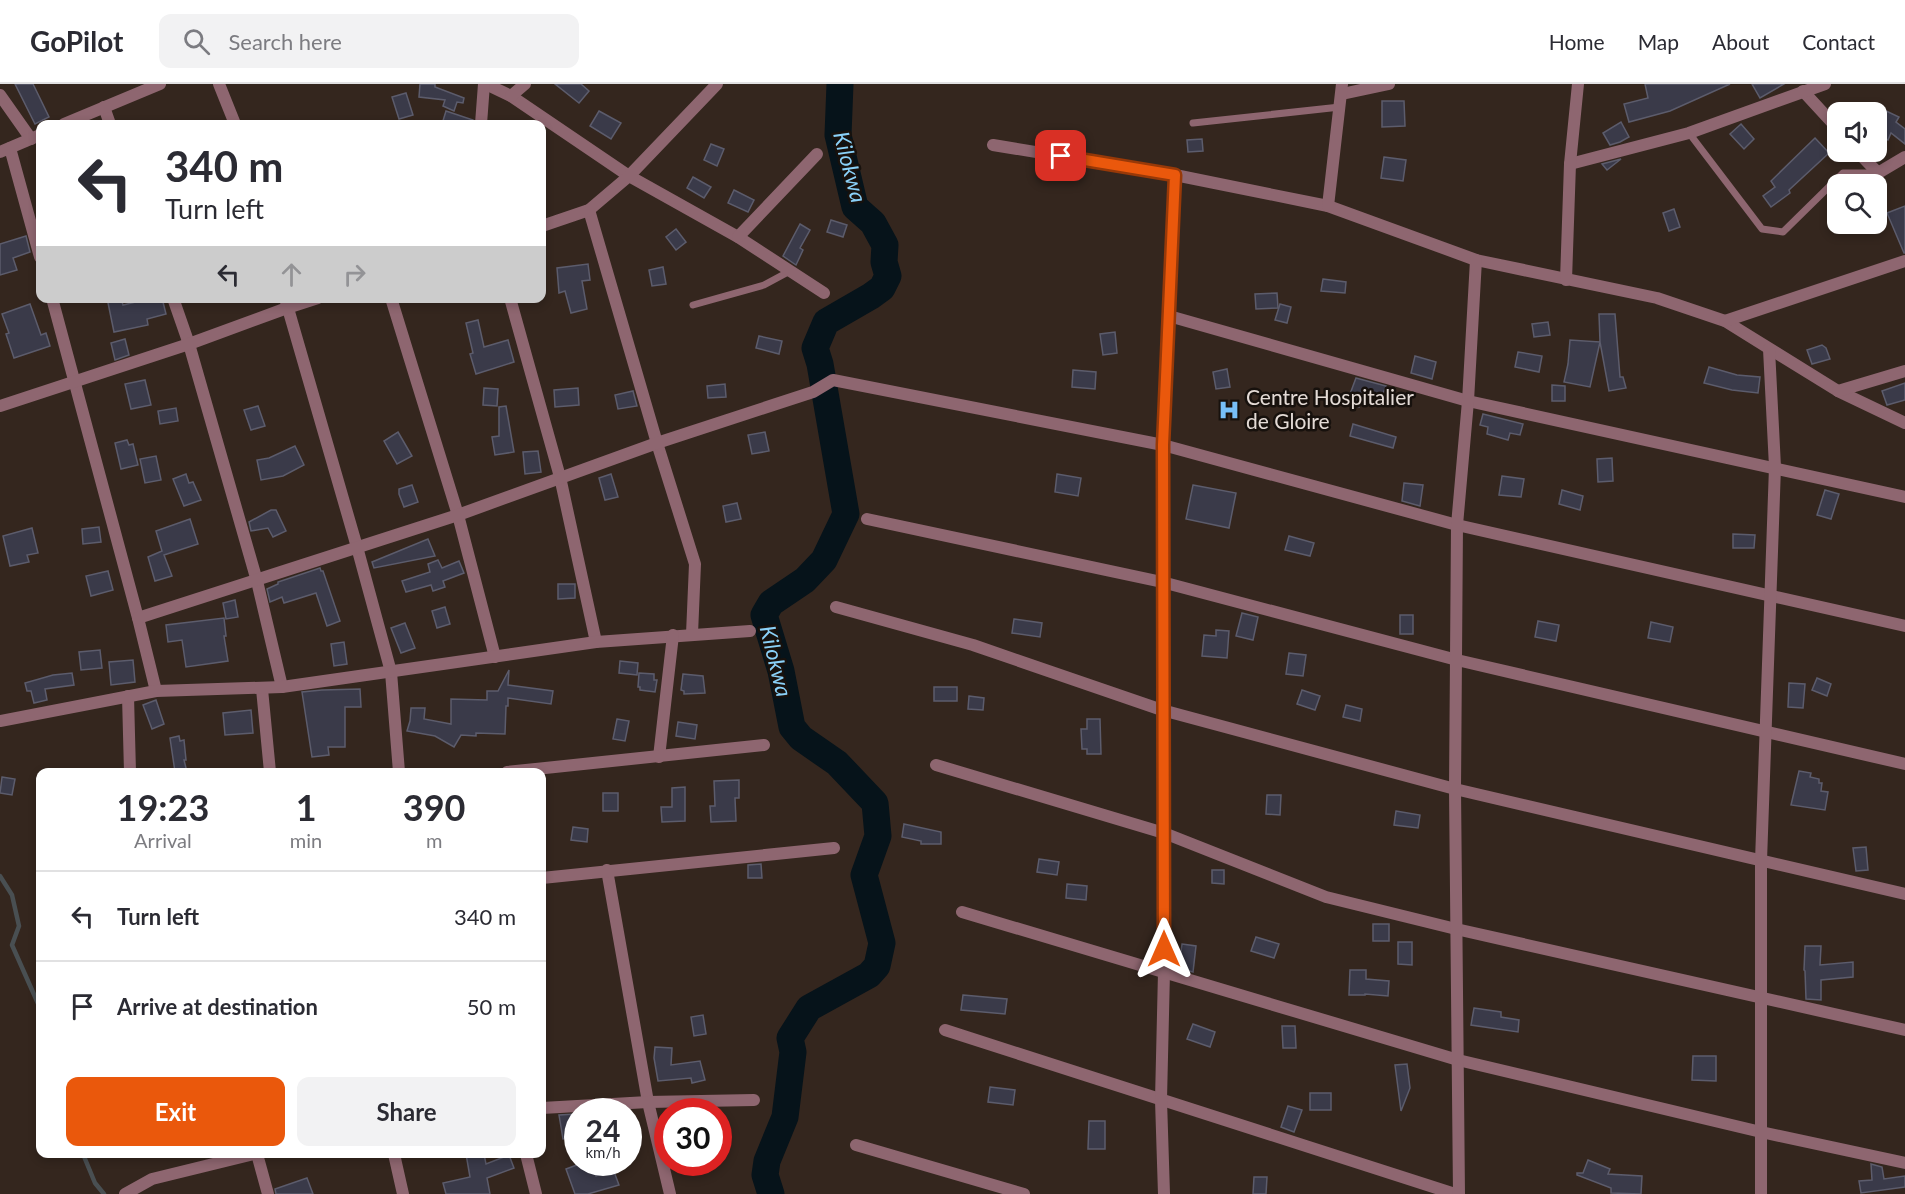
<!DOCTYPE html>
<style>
:root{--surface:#fff;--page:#f2f2f3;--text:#2b2b33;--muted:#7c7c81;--line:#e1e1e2;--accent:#ea580c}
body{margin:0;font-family:Lato,sans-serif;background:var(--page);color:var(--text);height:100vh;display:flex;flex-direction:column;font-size:22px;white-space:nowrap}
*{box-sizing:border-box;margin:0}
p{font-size:20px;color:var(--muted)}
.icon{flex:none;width:33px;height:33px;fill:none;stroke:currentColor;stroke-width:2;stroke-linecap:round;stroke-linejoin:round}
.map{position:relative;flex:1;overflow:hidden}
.details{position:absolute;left:36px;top:684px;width:510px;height:390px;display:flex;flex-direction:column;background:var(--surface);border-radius:12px;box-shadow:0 3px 9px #0003}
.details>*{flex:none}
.guide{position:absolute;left:36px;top:36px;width:510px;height:183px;border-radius:12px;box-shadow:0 3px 9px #0003;background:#fff;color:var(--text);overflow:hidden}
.controls{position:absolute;left:1827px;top:18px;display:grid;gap:12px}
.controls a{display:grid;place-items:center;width:60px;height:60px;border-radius:12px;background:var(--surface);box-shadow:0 3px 9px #0003;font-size:30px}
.speed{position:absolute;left:564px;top:1014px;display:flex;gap:12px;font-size:30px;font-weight:700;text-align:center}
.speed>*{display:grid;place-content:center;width:78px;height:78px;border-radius:50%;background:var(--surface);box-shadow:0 3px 9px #0003;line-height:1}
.speed small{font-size:15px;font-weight:400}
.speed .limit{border:9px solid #d22;background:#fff;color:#111}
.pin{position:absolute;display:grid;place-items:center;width:51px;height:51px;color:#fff;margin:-26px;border-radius:12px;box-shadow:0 3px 9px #0006}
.me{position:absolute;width:66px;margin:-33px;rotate:0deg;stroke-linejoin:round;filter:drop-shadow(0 0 4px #0008)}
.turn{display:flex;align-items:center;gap:21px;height:126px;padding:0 30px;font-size:27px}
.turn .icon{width:78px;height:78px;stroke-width:2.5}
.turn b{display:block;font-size:42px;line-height:51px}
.lanes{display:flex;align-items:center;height:57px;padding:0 30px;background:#0003;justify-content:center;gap:30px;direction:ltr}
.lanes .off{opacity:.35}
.eta{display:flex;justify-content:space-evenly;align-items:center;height:102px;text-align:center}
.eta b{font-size:36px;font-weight:700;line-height:42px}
.cta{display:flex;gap:12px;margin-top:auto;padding:12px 30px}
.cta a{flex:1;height:69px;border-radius:12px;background:var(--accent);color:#fff;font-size:24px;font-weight:700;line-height:69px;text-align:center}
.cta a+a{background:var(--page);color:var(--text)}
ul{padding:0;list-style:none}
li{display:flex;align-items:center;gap:18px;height:90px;padding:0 30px;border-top:2px solid var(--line)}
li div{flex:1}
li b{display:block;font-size:22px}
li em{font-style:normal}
header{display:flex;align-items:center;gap:36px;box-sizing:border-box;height:84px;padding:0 30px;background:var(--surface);border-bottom:2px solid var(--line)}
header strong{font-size:28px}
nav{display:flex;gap:33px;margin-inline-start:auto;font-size:21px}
.search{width:420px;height:54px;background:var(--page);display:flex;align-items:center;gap:15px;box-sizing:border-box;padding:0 21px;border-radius:12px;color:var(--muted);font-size:22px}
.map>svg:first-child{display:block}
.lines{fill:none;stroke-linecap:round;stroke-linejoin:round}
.stream{stroke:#494f52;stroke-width:4.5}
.river{stroke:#06131a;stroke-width:27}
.building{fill:#3a3a49;stroke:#5c5c6c;stroke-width:1.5}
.service{stroke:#8e6670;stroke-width:7}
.minor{stroke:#8e6670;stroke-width:12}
.route-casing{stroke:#983908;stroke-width:15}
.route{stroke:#ea580c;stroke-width:10}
.labels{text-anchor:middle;stroke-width:5;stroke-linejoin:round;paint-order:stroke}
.poi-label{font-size:21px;fill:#e4dbd6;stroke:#17110d;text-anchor:start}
.water-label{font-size:22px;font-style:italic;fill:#8ad1f8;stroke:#17110d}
</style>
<header>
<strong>GoPilot</strong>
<div class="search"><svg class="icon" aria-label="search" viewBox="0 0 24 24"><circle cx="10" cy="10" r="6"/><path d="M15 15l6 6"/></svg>Search here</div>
<nav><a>Home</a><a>Map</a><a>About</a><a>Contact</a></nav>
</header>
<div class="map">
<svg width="1905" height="1110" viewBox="0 0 1905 1110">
<rect width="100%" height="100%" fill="#34261e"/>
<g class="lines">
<!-- stream -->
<g class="stream">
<polyline points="0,792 12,811 19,842 12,861 40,924"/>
<polyline points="83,1070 95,1099 104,1110"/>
</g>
<!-- river -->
<polyline class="river" points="771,1110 765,1091 767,1077 785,1033 793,968 790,954 809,924 869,891 877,882 882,859 864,791 878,752 875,719 837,679 801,654 792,643 781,587 764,531 771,519 805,496 824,476 846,430 820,280 815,264 826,238 871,212 882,204 888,192 884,178 885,161 873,139 855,123 838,51 840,0"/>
</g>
<!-- building -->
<g class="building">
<polygon points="15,0 33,0 49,33 35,40"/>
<polygon points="420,0 435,0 435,3 464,14 463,19 457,18 454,27 443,22 445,16 419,13"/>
<polygon points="555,0 581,0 589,7 579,19"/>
<polygon points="1645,0 1730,0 1670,27 1629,38 1624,20 1648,14"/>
<polygon points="1752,0 1784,0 1760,14"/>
<polygon points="406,9 413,31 399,35 392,13"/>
<polygon points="1382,17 1404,17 1405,42 1382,43"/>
<polygon points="1884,26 1899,33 1896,38 1905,45 1905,60 1891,49 1888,56 1876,51 1876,42"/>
<polygon points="446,27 473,36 473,40 442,40"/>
<polygon points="599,27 621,39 611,55 590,42"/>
<polygon points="1621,38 1629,53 1620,58 1610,61 1603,49"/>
<polygon points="1741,40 1754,55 1744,65 1730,50"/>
<polygon points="1815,54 1829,69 1789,106 1790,109 1771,123 1763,112 1775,103 1771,97"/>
<polygon points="1202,55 1203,67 1188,68 1187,56"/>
<polygon points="711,60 724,65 717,82 704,76"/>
<polygon points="1384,73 1406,76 1403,97 1381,94"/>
<polygon points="1621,75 1607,86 1602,80"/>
<polygon points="693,93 711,103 704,114 687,104"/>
<polygon points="734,106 754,116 748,128 728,119"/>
<polygon points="1905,122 1905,169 1904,169 1887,129"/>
<polygon points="1674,125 1680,143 1669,147 1663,129"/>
<polygon points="831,136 847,141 843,153 827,148"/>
<polygon points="800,140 810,146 800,164 803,166 796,181 783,172"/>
<polygon points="676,145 686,158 676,166 666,153"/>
<polygon points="26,152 30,168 13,174 17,186 0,191 0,160"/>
<polygon points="588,180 590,196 582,197 587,225 571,229 565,207 559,209 557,184"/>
<polygon points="663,183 666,200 652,202 649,186"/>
<polygon points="1323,195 1346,198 1345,209 1321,207"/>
<polygon points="1277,209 1278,224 1256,225 1255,210"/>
<polygon points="107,214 121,214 123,221 152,214 162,214 166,230 147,235 148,241 114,248"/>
<polygon points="30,220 41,251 46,249 50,262 14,274 6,250 9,249 2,230"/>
<polygon points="1280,220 1291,223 1287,239 1275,236"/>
<polygon points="1599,230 1615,230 1620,293 1623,293 1626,304 1609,307 1600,258 1590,303 1564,298 1568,280 1570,256 1600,258"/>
<polygon points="478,236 484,263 508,256 514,278 476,290 470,270 473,269 466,239"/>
<polygon points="1548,238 1550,251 1534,253 1532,240"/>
<polygon points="1115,248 1117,269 1103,271 1100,250"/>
<polygon points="759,252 782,257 779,270 756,264"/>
<polygon points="125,255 129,271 115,276 111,259"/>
<polygon points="1822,261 1826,264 1830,275 1812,280 1807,266"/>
<polygon points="1518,268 1542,272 1539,288 1515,283"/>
<polygon points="1415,272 1436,278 1432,295 1411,289"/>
<polygon points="1709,283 1737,291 1760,293 1758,309 1732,306 1704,299"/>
<polygon points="1227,285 1230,303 1216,305 1213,288"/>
<polygon points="1073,286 1096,288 1095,305 1072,303"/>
<polygon points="1356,294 1386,302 1381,315 1364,309 1359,323 1347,318"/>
<polygon points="145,296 151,321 131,325 125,300"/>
<polygon points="1905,299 1905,316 1887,321 1882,307"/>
<polygon points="725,300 726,313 708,314 707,302"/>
<polygon points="1552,301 1565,302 1565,317 1552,317"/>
<polygon points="484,304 498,305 497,322 483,321"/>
<polygon points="578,304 579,321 555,323 554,306"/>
<polygon points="633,307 637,322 618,325 615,311"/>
<polygon points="258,322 265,342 251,346 244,326"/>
<polygon points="506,322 514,368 495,371 492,353 499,352 499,323"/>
<polygon points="176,324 178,337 160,340 158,327"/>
<polygon points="1483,330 1523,340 1520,351 1510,349 1508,356 1487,350 1488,343 1480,341"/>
<polygon points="1353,340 1396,353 1393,364 1350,352"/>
<polygon points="398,348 412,372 397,380 384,357"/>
<polygon points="765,348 769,367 752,370 748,351"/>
<polygon points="127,356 129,361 133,360 138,381 121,385 115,359"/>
<polygon points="295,362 304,381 283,392 261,396 257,376 269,374"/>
<polygon points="538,367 541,388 525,390 523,368"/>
<polygon points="156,372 161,396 145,399 140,375"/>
<polygon points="1612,374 1613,397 1598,398 1597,375"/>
<polygon points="186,390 189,399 193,398 201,416 184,422 173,395"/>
<polygon points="611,390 618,413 605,416 599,394"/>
<polygon points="1057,390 1081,394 1078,412 1055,408"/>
<polygon points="1502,392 1524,395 1521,413 1499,411"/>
<polygon points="1404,399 1423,401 1420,422 1402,417"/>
<polygon points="412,401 418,418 404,423 399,410 399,405"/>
<polygon points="1193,401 1236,409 1229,444 1186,435"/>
<polygon points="1562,406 1583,412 1580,426 1559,420"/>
<polygon points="1825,406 1839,410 1831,435 1817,431"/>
<polygon points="737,419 741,435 726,438 723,422"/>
<polygon points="271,426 276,426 286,447 273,453 268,444 251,447 249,438"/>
<polygon points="190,435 198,460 164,471 172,492 155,497 148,473 162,467 156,447"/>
<polygon points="99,443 101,458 83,460 82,445"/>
<polygon points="32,444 38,469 27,471 29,478 10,482 3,452"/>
<polygon points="1733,450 1755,451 1754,464 1733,464"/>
<polygon points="1289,452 1314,459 1310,472 1285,466"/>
<polygon points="428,455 435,472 374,484 372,478"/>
<polygon points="438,476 442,484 459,477 464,489 443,497 445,503 433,507 431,501 406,508 402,497 430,488 428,480"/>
<polygon points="320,484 321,487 323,487 340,537 327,542 316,509 284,519 282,513 270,518 267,505 278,500 278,498"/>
<polygon points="108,487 113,506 91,512 86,492"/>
<polygon points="558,500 575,500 575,514 558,515"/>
<polygon points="235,516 238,533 226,535 223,519"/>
<polygon points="445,523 450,540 437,544 432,527"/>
<polygon points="1242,529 1258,533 1253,556 1236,552"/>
<rect x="1400" y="531" width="13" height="19"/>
<polygon points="224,534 226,552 224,552 228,577 186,583 182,556 168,558 166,541"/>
<polygon points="1014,535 1042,539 1040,553 1012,549"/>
<polygon points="1538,537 1559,541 1556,557 1535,553"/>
<polygon points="1651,538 1673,543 1670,558 1648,554"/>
<polygon points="405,539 415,564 401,569 391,544"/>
<polygon points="1216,546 1229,547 1227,574 1202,572 1204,551 1216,552"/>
<polygon points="344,558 347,580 334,582 331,560"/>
<polygon points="100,566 102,584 81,586 79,568"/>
<polygon points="1289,569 1306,571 1303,592 1286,590"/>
<polygon points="133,576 135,598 111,601 109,578"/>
<polygon points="620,577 638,579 637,591 619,589"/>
<polygon points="509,586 508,601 553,607 551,620 508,614 508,622 506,622 505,650 476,649 476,652 461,651 454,663 435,652 407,647 410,637 411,624 425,624 424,635 451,640 451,615 487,616 487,607 498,607"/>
<polygon points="72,589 74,601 45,605 47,616 34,619 31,607 27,607 25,599 53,591"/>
<polygon points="639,589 654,590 654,596 657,596 655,608 640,606 640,603 638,603"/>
<polygon points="683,590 703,592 705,609 684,610 684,607 681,606"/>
<polygon points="1817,594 1831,600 1827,612 1812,606"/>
<polygon points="1789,599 1805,600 1803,624 1788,623"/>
<rect x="934" y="603" width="23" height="14"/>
<polygon points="360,605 361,623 345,623 345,663 328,663 329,671 312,673 302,608 322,606"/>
<polygon points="1302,606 1320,612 1315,626 1297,620"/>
<polygon points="969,612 984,614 983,626 968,625"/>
<polygon points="156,616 164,640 152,645 143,621"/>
<polygon points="1346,621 1362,625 1360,637 1343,633"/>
<polygon points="251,626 253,649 225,651 223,629"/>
<polygon points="617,635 629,637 625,657 613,655"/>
<polygon points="1087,635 1100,635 1101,670 1087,670 1087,665 1082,665 1081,645 1087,645"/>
<polygon points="678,638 697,641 695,655 676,652"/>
<polygon points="179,652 180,657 184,656 186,676 184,676 187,688 175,688 170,654"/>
<polygon points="1799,687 1811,689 1810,693 1819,695 1819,699 1822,699 1821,707 1828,708 1825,726 1791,721"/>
<polygon points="2,693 15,695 12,711 0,709"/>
<polygon points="739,696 739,714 735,714 736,737 711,738 710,722 715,722 714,697"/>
<polygon points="685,703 685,737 662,738 661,723 672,723 672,704"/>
<rect x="603" y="709" width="15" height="18"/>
<polygon points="1267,711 1281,711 1280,731 1266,730"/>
<polygon points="1396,727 1420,731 1418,744 1394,741"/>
<polygon points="904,740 941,748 941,760 921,760 921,757 902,753"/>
<polygon points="573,743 588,745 587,758 571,756"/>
<polygon points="1866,763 1868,786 1856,787 1853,764"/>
<polygon points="1039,775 1059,778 1057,791 1037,788"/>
<polygon points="761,780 762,794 748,794 748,781"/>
<polygon points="1212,786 1224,786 1224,800 1212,799"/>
<polygon points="1067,800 1087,802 1086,816 1066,814"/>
<rect x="1373" y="840" width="16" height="17"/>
<polygon points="1256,853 1279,860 1274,874 1251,867"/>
<polygon points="1398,858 1412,858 1412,881 1398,880"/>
<polygon points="1182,860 1196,862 1193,888 1179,884"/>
<polygon points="1805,862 1821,862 1820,881 1853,878 1853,893 1821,896 1821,916 1806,915 1805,887 1804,886"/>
<polygon points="1350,886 1366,886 1366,895 1389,897 1388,912 1365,910 1365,911 1349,911"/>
<polygon points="963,911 1007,915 1005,930 961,926"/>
<polygon points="1474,924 1501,928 1501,933 1519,936 1518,948 1471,941"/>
<polygon points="703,931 706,950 694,952 691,933"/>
<polygon points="1193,940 1215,948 1210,963 1187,955"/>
<polygon points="1282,942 1295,942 1296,964 1283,964"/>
<polygon points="655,963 672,964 671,981 700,977 705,996 692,999 691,994 658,997 654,974"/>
<polygon points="1693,972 1716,972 1716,997 1692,996"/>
<polygon points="1407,980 1410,1004 1401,1027 1395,981"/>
<polygon points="990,1003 1015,1006 1013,1021 988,1018"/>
<rect x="1310" y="1009" width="21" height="17"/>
<polygon points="1288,1022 1302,1026 1294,1048 1281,1043"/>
<polygon points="576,1030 578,1053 563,1055 559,1031"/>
<polygon points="1089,1037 1105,1037 1105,1065 1088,1065"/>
<polygon points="466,1070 484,1070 486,1080 509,1071 514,1084 487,1094 490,1110 446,1110 443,1099 470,1093"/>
<polygon points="1588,1076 1610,1085 1608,1090 1642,1092 1641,1110 1611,1109 1611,1104 1577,1091 1577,1089 1583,1089"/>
<polygon points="585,1078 591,1078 596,1092 613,1085 619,1101 588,1110 575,1110 566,1085"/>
<polygon points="1871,1080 1882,1083 1884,1095 1905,1092 1905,1103 1861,1109 1859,1097 1872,1096"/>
<polygon points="1254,1093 1267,1093 1266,1110 1253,1110"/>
<polygon points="307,1094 313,1110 276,1110 275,1105"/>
</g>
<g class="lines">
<!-- service -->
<g class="service">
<polyline points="1193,39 1340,23"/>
<polyline points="1689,49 1762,145 1783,148 1843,89 1878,89"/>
<polyline points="693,221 764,201 790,187"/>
</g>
<!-- minor -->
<g class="minor">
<polyline points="219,0 235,40"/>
<polyline points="486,0 511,12 629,92 738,153 824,209"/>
<polyline points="1803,7 1838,45"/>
<polyline points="1342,10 1389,0"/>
<polyline points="0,11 31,55"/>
<polyline points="511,12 525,0"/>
<polyline points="104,23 110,40"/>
<polyline points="64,40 160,0"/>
<polyline points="481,40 484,0"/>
<polyline points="993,61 1175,91 1328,122 1476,176 1657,214 1725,237 1838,307 1905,339"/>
<polyline points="10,64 40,173"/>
<polyline points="0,68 40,51"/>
<polyline points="1858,68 1878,89 1905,73"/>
<polyline points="1570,80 1689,49 1825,0"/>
<polyline points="1328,122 1342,0"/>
<polyline points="589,126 657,359 695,480 692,550"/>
<polyline points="542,142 589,126 629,92 717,0"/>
<polyline points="738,153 817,70"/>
<polyline points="1566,196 1570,80 1578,0"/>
<polyline points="52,214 138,534 156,607"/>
<polyline points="173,214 189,260 257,497 282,603"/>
<polyline points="285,214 357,463 391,588 399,688"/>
<polyline points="391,214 458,431 495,573"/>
<polyline points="510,214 560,393 596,558"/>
<polyline points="1169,232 1468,317 1905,413"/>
<polyline points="1725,237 1905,177"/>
<polyline points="1838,307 1905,287"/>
<polyline points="0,322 189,260 287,224 318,214"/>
<polyline points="867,435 1162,498 1457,576 1905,680"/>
<polyline points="836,523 973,561 1162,626 1455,705 1905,810"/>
<polyline points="138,534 458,431 657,359 813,308 833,296 1163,361 1457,441 1905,542"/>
<polyline points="262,605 270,688"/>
<polyline points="128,612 130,688"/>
<polyline points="0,637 156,607 282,603 596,558 750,547"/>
<polyline points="659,673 673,551"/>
<polyline points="936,681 1164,749 1326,813 1456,845 1905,946"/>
<polyline points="507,688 764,661"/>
<polyline points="607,786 648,1018 670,1110"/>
<polyline points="542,794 834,764"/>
<polyline points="962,828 1458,976 1761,1048 1905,1079"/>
<polyline points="945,946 1455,1110"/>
<polyline points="542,1024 648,1018 754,1016"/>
<polyline points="856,1061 1024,1110"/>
<polyline points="257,1070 268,1110"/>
<polyline points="394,1070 403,1110"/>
<polyline points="526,1070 536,1110"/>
<polyline points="125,1110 152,1095 254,1070"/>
<polyline points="1164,1110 1161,1016 1164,888 1163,361 1175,91"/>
<polyline points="1459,1110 1455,705 1457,441 1468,317 1476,176"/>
<polyline points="1761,1110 1761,777 1775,383 1769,265"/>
</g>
</g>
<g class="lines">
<defs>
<polyline id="route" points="1061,72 1175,91 1163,361 1164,865"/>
</defs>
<!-- route casing -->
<use href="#route" class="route-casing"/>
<!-- route -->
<use href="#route" class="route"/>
</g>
<!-- icons -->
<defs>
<symbol id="hospital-bare" viewBox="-9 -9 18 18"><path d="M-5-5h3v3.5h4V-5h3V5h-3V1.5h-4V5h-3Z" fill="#77bff7" stroke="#17110d" stroke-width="2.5" paint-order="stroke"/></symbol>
</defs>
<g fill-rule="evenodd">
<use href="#hospital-bare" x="1214" y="311" width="30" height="30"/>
</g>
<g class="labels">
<!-- poi labels -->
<g class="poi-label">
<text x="1246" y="321">Centre Hospitalier<tspan x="1246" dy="24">de Gloire</tspan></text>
</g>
<!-- water labels -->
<g class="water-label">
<text transform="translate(850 83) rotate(75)" y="8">Kilokwa</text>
<text transform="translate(776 577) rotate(76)" y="8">Kilokwa</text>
</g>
</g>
</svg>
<div class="controls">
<a><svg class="icon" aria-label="sound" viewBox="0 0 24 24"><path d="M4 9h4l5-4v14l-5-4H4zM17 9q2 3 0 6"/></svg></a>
<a><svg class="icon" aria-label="search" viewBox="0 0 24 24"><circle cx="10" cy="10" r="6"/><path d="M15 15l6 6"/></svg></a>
</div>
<div class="speed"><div>24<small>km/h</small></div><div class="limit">30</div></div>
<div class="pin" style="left:1061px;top:72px;background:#d93025"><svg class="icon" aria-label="arrive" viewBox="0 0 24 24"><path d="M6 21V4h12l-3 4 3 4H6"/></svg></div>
<svg class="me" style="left:1164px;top:865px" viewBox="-20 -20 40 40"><path d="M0-17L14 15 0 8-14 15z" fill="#ea580c" stroke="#fff" stroke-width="4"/></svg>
<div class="guide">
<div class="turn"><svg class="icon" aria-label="left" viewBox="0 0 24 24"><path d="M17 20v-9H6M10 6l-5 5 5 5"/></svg><div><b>340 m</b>Turn left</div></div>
<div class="lanes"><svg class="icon" aria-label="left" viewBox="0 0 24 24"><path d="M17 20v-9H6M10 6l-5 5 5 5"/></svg><svg class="icon off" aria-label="ahead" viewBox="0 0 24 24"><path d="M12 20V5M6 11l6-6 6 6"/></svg><svg class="icon off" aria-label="right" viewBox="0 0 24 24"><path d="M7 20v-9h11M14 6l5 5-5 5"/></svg></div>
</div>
<section class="details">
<div class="eta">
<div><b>19:23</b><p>Arrival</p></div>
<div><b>1</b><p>min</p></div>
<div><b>390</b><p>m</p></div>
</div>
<ul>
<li><svg class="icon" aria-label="left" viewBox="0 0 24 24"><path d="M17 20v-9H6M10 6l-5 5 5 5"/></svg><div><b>Turn left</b></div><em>340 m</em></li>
<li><svg class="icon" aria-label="arrive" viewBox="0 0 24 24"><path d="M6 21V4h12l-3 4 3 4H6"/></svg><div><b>Arrive at destination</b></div><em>50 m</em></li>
</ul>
<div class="cta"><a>Exit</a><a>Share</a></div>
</section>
</div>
